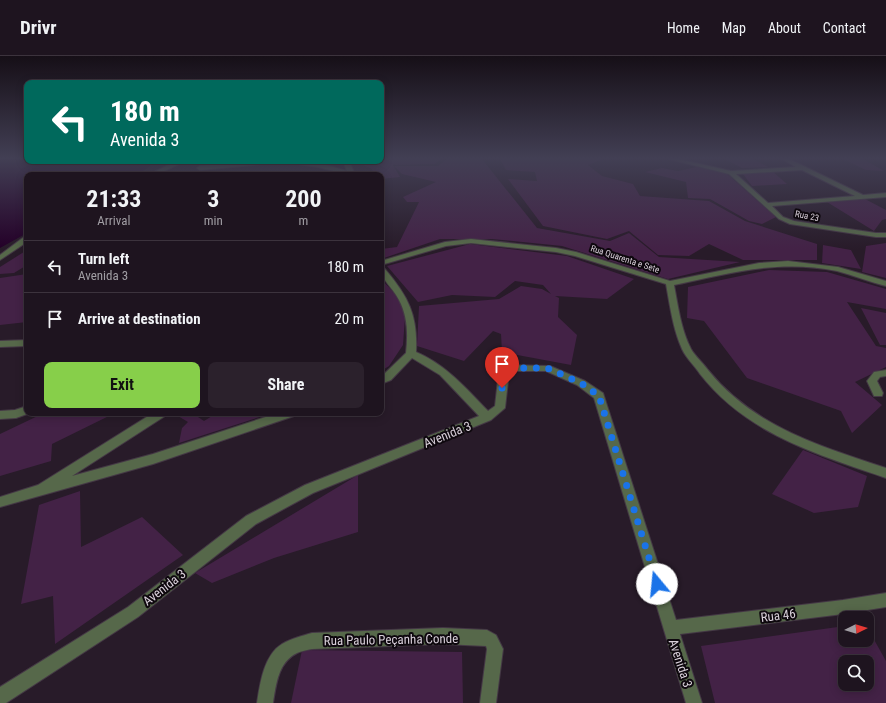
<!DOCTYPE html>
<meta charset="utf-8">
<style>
:root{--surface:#1e141f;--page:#2b212c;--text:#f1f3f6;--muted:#a19ea4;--line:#3c333d;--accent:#87cf4a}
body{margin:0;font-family:"Roboto Condensed",sans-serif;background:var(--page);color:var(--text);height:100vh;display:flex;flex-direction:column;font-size:15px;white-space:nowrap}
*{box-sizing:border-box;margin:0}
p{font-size:13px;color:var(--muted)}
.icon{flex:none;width:22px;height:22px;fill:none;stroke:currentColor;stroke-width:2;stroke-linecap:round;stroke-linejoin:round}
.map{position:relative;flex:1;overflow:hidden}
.drawer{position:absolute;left:24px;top:116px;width:360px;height:244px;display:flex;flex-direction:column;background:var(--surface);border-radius:8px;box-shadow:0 2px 10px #0003,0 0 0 1px var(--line)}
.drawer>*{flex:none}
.hud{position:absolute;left:24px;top:24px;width:360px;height:84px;border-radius:8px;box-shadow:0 2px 10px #0003,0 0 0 1px var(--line);background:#00695c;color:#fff;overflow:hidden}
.needle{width:26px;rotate:85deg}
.buttons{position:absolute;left:838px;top:555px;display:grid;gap:8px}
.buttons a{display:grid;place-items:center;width:36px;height:36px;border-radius:8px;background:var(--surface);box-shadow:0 2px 10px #0003,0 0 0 1px var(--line);font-size:20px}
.pin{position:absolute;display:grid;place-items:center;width:34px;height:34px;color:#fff;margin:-41px -17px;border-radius:50% 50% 50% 0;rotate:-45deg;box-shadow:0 0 4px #0007}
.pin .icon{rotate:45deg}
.me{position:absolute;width:44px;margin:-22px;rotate:343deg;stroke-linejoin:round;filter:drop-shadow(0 0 3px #0008)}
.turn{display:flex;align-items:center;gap:14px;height:84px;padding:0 20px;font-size:18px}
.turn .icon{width:52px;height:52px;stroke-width:2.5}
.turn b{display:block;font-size:28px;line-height:34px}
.eta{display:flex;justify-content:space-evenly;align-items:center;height:68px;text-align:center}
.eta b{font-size:24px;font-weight:700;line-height:28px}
.button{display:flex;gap:8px;margin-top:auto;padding:8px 20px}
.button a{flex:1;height:46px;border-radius:8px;background:var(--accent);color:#111;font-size:16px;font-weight:700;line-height:46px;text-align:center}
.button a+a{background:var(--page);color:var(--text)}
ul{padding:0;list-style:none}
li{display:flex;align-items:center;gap:12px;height:52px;padding:0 20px;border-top:1px solid var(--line)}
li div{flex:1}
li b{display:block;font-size:15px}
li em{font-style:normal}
header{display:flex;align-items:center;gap:24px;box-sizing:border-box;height:56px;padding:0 20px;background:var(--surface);border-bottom:1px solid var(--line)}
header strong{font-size:19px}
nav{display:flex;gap:22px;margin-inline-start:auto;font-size:14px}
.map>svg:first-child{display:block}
.green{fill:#432246;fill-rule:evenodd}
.water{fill:#240028}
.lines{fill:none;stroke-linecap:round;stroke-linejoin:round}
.minor-casing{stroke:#443845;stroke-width:2}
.minor{fill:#56684a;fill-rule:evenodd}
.route{stroke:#1a73e8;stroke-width:7;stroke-dasharray:0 12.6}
.labels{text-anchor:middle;stroke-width:4;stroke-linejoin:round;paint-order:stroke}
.far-street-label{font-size:9px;fill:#d8cfd9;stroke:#0e080e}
.near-street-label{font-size:13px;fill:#d8cfd9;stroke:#0e080e}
</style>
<header>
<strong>Drivr</strong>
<nav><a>Home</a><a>Map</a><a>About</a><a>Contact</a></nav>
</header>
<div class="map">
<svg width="886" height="647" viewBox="0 0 886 647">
<rect width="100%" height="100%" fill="#281b29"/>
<!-- green -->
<g class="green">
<polygon points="381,103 442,103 434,108 393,109 400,121 381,123 381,119 373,119 372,113 359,107 358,105 381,105"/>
<polygon points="447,103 482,103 537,172 610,185 629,177 659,201 740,206 668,223 562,190 492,183 440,183 381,203 381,193 397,191 419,146 407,146 403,141 436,126 402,118 394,110 438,110"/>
<polygon points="500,103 603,103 588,109 602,120 633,128 640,140 709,145 745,165 817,188 817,204 743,204 709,188 689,200 658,199 629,175 607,183 543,170 508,123 537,125 535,116 506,114"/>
<polygon points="725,103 753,103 768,111 742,112"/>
<polygon points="843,103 863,103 884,115 866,114"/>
<polygon points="697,111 726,117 776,161 762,168 749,165 710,143 688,142 686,126 645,116 662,112 678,115"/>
<polygon points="772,115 787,128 752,130 743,118"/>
<polygon points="865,143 886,154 886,163 882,164 874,175 827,146"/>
<polygon points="886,187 886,222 862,216 866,190"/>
<polygon points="470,188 567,200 634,223 607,243 555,240 559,242 558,261 577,279 571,309 502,296 501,278 493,275 464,305 417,290 419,250 499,243 521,230 542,233 551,238 543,229 515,225 495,241 452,239 418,246 387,210"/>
<polygon points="823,189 851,194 861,213 822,207"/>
<polygon points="27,194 27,209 14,217 0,218 0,211"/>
<polygon points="769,214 827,216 886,233 886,253 847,246 876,290 886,292 886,311 855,326 882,349 852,377 841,355 747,322 704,265 687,262 688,231"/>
<polygon points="27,218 27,266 0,269 0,222"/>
<polygon points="381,223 400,243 405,261 403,289 389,310 381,315"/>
<polygon points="861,252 886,257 886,289 880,289"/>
<polygon points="44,357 115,357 52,388 51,405 0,420 0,378"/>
<polygon points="173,357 192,357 204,365 217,357 272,357 179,387 182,372 188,366"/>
<polygon points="803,394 867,420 858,451 814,457 772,438"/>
<polygon points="358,419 358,476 274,502 212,527 195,517"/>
<polygon points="80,435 81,491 142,461 183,499 55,588 53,540 21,548 39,449"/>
<path d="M845,570V584H867V571L886,605V647H715L701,590ZM845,606H867V628H845Z"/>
<polygon points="302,594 462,596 463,647 291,647"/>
</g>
<!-- water -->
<polygon class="water" points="0,103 27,103 27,105 154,105 149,111 136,119 27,119 27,177 0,192"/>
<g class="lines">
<defs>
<g id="minor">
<path d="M669,103H678L731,115L796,111L782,103H789L863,139L886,137V141L772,150L783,161L794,165L876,177H886V181H876L790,168L779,163L729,118ZM802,114L855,140L768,147L736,118Z"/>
<polygon points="177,105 185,105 156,119 148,119"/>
<polygon points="263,105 299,105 318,107 347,115 343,105 349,105 355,119 349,119 318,111 284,106 200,114 197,112 200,110"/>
<polygon points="24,181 27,181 27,186 0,204 0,199"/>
<path d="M471,183L556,192L576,196L670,225L759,207L788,205L838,211L886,225V230C869,226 853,219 837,215C779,203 730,217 674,229C678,250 681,274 691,293C695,300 703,307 708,314C754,371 820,390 886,412V422C816,398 747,378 700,318C695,310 686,302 682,293C673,273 670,250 666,228L575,200L556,196L471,187L446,190L381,209V205L445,186Z"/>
<path d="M381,212H384C408,240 418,259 416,296C446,309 466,332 488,355L495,350L499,315L505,310L508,309L550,310L585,325L603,337L676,564L843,544L886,537V551L843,558L680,578L702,647H686L594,342L577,329L546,315H510L509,316L505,352L491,364L313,437L256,468L138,561L6,647H0V631L128,551L246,460L305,429L479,360L440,319L412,302L391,324L381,328V321L406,297C408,279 408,261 399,244C394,233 381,224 381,212Z"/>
<polygon points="27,284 27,290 0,291 0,285"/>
<polygon points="886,314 886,320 880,321 877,325 883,337 882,340 874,340 867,325 874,316"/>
<polygon points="27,350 27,357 30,357 16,362 0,363 0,355 15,354"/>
<polygon points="153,357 166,357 165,360 72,420 153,398 278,357 295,357 294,360 153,408 0,451 0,441 38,429"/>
<path d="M443,572L487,574L496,579L503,593L496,647H480L487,593L486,590L443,588L312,593C307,594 301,595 297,597C278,606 276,629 273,647H257C260,627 264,599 282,588C292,582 302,580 312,577Z"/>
</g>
</defs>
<!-- minor casing -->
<use href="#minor" class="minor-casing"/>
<!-- minor -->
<use href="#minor" class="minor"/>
</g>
<!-- sky -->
<linearGradient id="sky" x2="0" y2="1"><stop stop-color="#160f17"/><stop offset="0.53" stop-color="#423f54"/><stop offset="1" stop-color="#423f54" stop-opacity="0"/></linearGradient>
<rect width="886" height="193" fill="url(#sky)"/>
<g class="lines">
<!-- route -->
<polyline class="route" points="502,332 504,315 508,312 547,312 581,327 599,340 657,528"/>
</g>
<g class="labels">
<!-- far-street labels -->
<g class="far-street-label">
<text transform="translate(807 160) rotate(11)" y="3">Rua 23</text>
<text transform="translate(625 203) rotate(18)" y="3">Rua Quarenta e Sete</text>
</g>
<!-- near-street labels -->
<g class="near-street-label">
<text transform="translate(447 378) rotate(-22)" y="5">Avenida 3</text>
<text transform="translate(164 531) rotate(-38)" y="5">Avenida 3</text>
<text transform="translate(778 559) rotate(-7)" y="5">Rua 46</text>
<text transform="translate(391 583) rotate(-1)" y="5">Rua Paulo Peçanha Conde</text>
<text transform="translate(681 607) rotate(72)" y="5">Avenida 3</text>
</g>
</g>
</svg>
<div class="buttons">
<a><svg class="needle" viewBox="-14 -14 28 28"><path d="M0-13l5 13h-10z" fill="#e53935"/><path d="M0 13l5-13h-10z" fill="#a19ea4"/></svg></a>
<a><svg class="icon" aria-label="search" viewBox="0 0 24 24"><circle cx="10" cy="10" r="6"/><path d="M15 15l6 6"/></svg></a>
</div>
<div class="pin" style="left:502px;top:332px;background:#d93025"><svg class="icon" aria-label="arrive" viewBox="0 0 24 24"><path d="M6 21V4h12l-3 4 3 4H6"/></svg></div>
<svg class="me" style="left:657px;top:528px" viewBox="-20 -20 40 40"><circle r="19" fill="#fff"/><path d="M0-13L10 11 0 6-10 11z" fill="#1a73e8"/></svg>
<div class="hud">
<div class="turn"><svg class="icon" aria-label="left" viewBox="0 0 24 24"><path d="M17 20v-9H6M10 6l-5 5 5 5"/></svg><div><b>180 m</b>Avenida 3</div></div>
</div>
<section class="drawer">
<div class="eta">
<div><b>21:33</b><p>Arrival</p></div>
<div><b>3</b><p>min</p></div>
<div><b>200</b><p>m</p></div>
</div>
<ul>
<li><svg class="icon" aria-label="left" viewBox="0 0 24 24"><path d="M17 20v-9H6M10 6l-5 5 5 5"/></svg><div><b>Turn left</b><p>Avenida 3</p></div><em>180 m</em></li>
<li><svg class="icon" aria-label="arrive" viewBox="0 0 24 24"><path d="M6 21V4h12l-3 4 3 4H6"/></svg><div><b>Arrive at destination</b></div><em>20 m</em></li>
</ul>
<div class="button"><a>Exit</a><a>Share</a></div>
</section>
</div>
